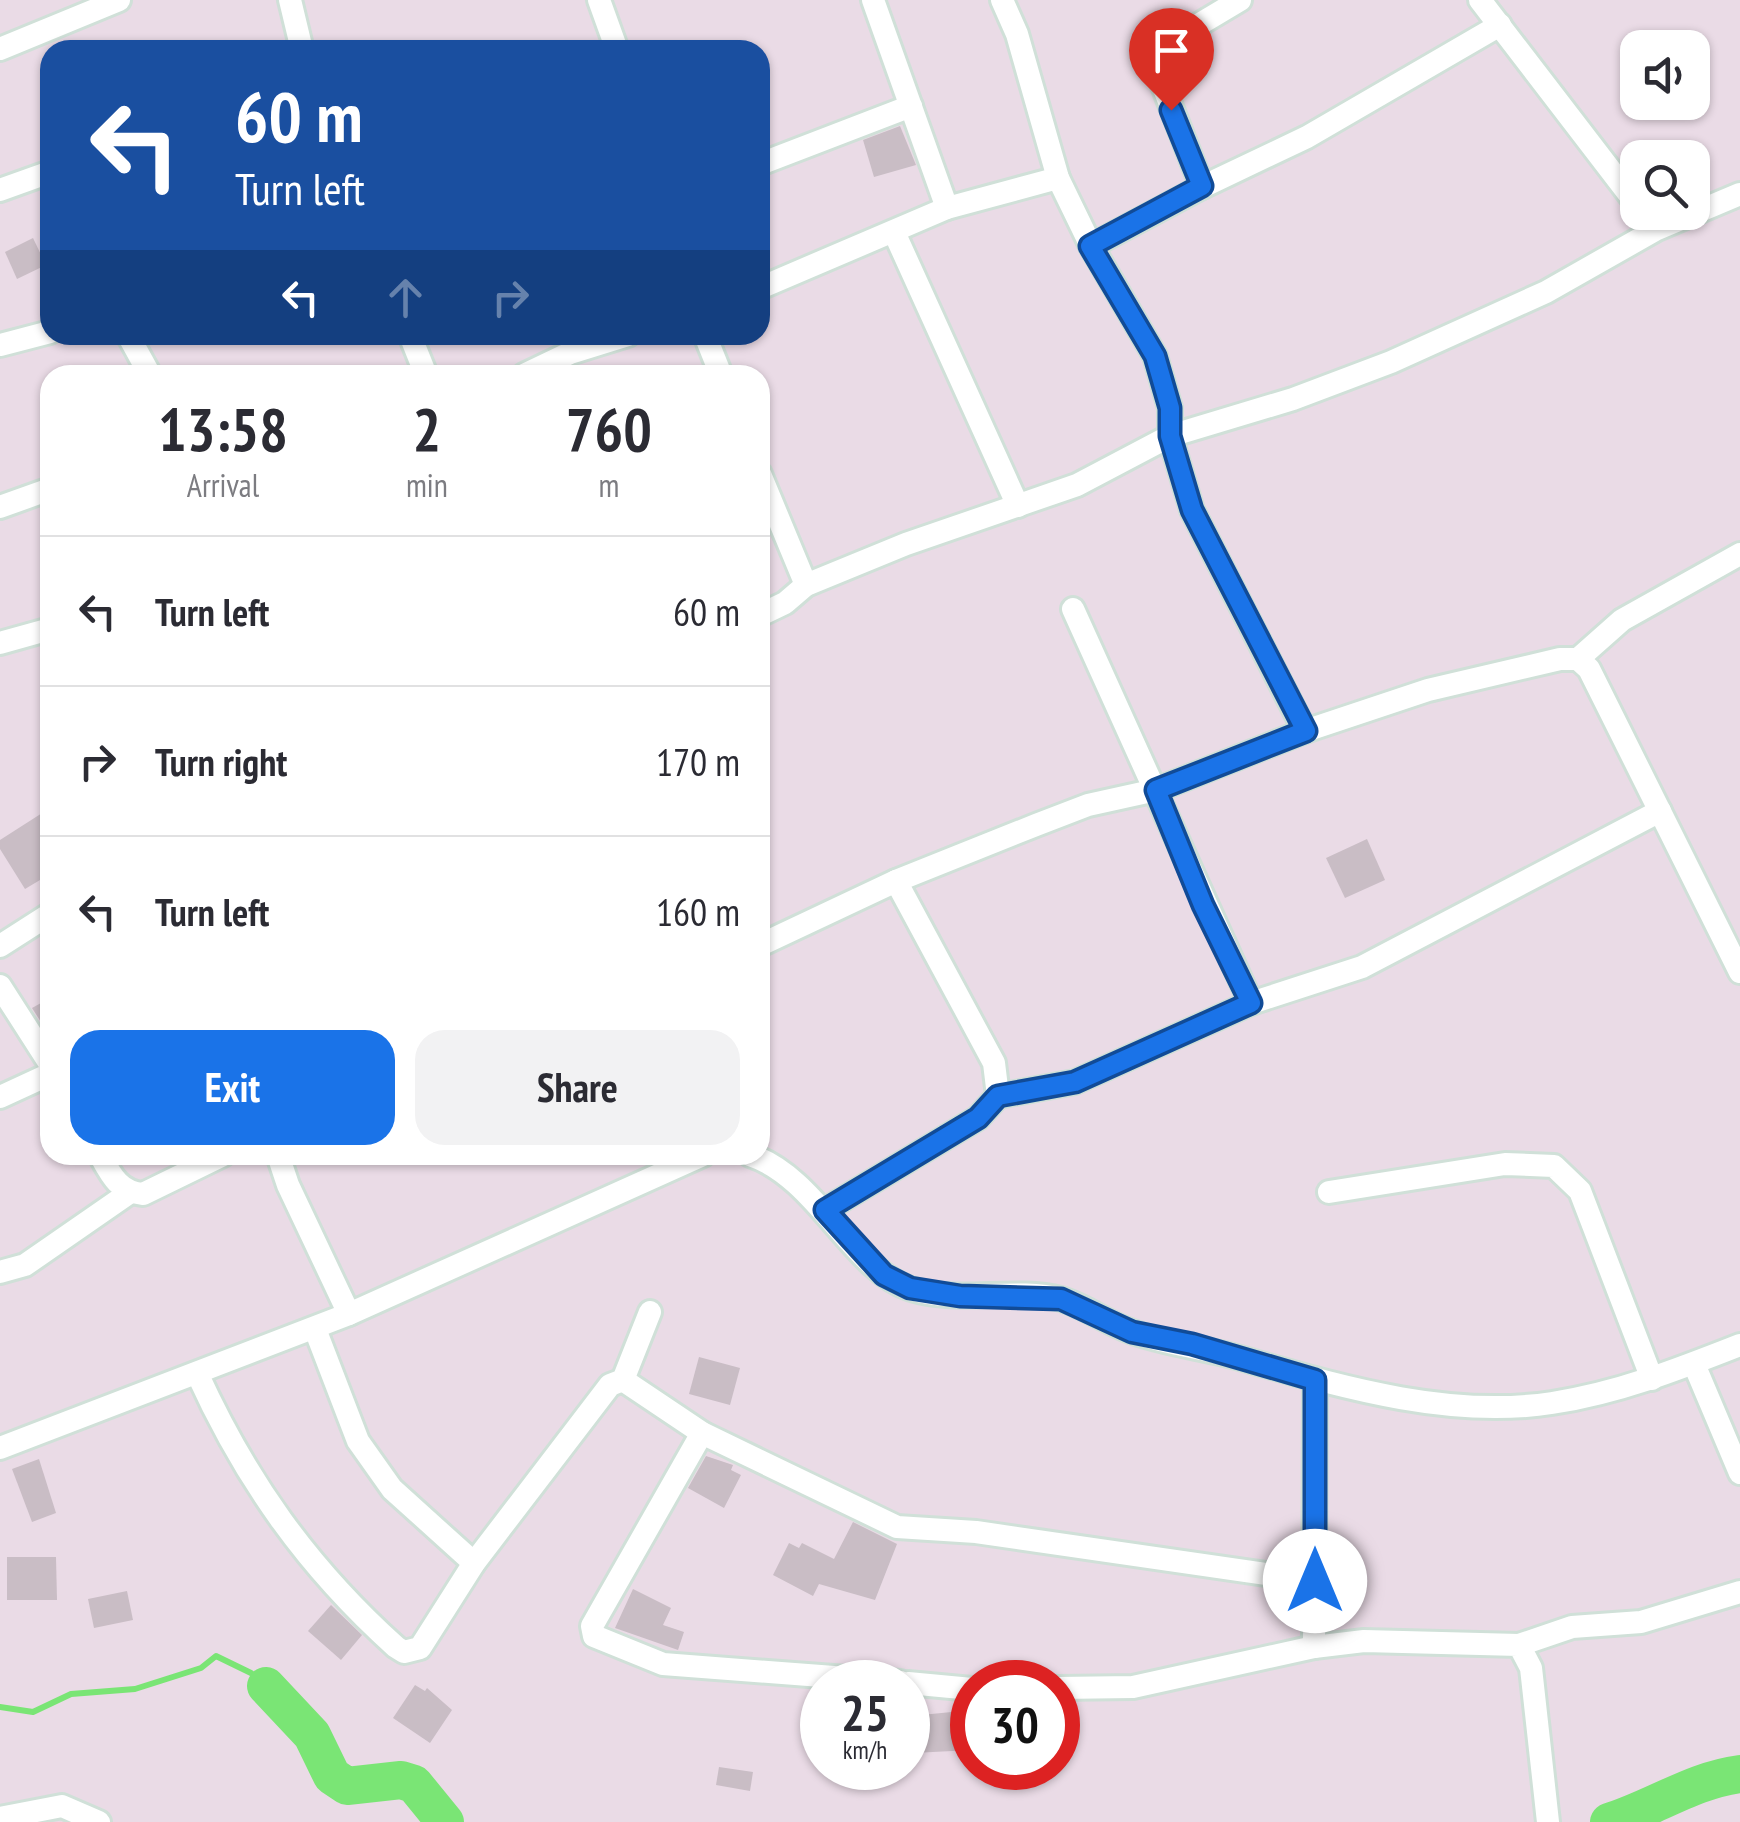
<!DOCTYPE html>
<style>
:root{--surface:#fff;--page:#f2f2f3;--text:#2b2b33;--muted:#7c7c81;--line:#e1e1e2;--accent:#1a73e8}
body{margin:0;font-family:"PT Sans Narrow",sans-serif;background:var(--page);color:var(--text);height:100vh;display:flex;flex-direction:column;font-size:38px;white-space:nowrap}
*{box-sizing:border-box;margin:0}
p{font-size:32px;color:var(--muted)}
.icon{flex:none;width:55px;height:55px;fill:none;stroke:currentColor;stroke-width:2;stroke-linecap:round;stroke-linejoin:round}
.map{position:relative;flex:1;overflow:hidden}
.drawer{position:absolute;left:40px;top:365px;width:730px;height:800px;display:flex;flex-direction:column;background:var(--surface);border-radius:30px;box-shadow:0 2px 8px #0004}
.drawer>*{flex:none}
.hud{position:absolute;left:40px;top:40px;width:730px;height:305px;border-radius:30px;box-shadow:0 2px 8px #0004;background:#1a4fa0;color:#fff;overflow:hidden}
.fabs{position:absolute;left:1620px;top:30px;display:grid;gap:20px}
.fabs a{display:grid;place-items:center;width:90px;height:90px;border-radius:20px;background:var(--surface);box-shadow:0 2px 8px #0004;font-size:50px}
.speed{position:absolute;left:800px;top:1660px;display:flex;gap:20px;font-size:50px;font-weight:700;text-align:center}
.speed>*{display:grid;place-content:center;width:130px;height:130px;border-radius:50%;background:var(--surface);box-shadow:0 2px 8px #0004;line-height:1}
.speed small{font-size:25px;font-weight:400}
.speed .limit{border:15px solid #d22;background:#fff;color:#111}
.pin{position:absolute;display:grid;place-items:center;width:85px;height:85px;color:#fff;margin:-102px -42px;border-radius:50% 50% 50% 0;rotate:-45deg;box-shadow:0 0 10px #0007}
.pin .icon{rotate:45deg}
.me{position:absolute;width:110px;margin:-55px;rotate:0deg;stroke-linejoin:round;filter:drop-shadow(0 0 8px #0008)}
.turn{display:flex;align-items:center;gap:35px;height:210px;padding:0 30px;font-size:45px}
.turn .icon{width:130px;height:130px;stroke-width:2.5}
.turn b{display:block;font-size:70px;line-height:85px}
.lanes{display:flex;align-items:center;height:95px;padding:0 30px;background:#0003;justify-content:center;gap:50px;direction:ltr}
.lanes .off{opacity:.35}
.eta{display:flex;justify-content:space-evenly;align-items:center;height:170px;text-align:center}
.eta b{font-size:60px;font-weight:800;line-height:70px}
.action{display:flex;gap:20px;margin-top:auto;padding:20px 30px}
.action a{flex:1;height:115px;border-radius:30px;background:var(--accent);color:#fff;font-size:40px;font-weight:800;line-height:115px;text-align:center}
.action a+a{background:var(--page);color:var(--text)}
ul{padding:0;list-style:none}
li{display:flex;align-items:center;gap:30px;height:150px;padding:0 30px;border-top:2px solid var(--line)}
li div{flex:1}
li b{display:block;font-size:38px}
li em{font-style:normal}
.map>svg:first-child{display:block}
.lines{fill:none;stroke-linecap:round;stroke-linejoin:round}
.stream{stroke:#7ae575;stroke-width:6}
.river{stroke:#7ae575;stroke-width:38}
.building{fill:#c9bdc5}
.minor-casing{stroke:#d0e0d8;stroke-width:28}
.minor{stroke:#fff;stroke-width:22}
.route-casing{stroke:#114b97;stroke-width:25}
.route{stroke:#1a73e8;stroke-width:18}
</style>
<div class="map">
<svg width="1740" height="1822" viewBox="0 0 1740 1822">
<rect width="100%" height="100%" fill="#eadbe6"/>
<g class="lines">
<!-- stream -->
<polyline class="stream" points="0,1707 33,1712 71,1694 135,1689 201,1668 216,1656 251,1673 266,1686"/>
<!-- river -->
<g class="river">
<polyline points="266,1686 312,1735 332,1776 347,1786 401,1780 414,1784 445,1822"/>
<path d="M1609,1822C1654,1808 1693,1780 1740,1774"/>
</g>
</g>
<!-- building -->
<g class="building">
<polygon points="900,126 916,165 874,177 863,140"/>
<polygon points="33,238 46,265 17,279 5,252"/>
<polygon points="50,808 50,874 25,889 0,849 0,840"/>
<polygon points="1367,839 1385,880 1345,898 1326,858"/>
<polygon points="50,998 50,1036 32,1008"/>
<polygon points="699,1357 740,1368 730,1405 689,1394"/>
<polygon points="706,1456 733,1465 731,1470 741,1475 724,1508 688,1488"/>
<polygon points="39,1459 56,1513 32,1522 12,1469"/>
<polygon points="853,1522 897,1544 875,1600 819,1584 813,1596 773,1575 789,1543 799,1548 802,1543 834,1559"/>
<polygon points="7,1557 56,1557 57,1600 7,1600"/>
<polygon points="633,1589 671,1608 663,1625 684,1632 678,1650 615,1628"/>
<polygon points="127,1591 133,1620 94,1628 88,1599"/>
<polygon points="331,1605 362,1635 341,1660 308,1631"/>
<polygon points="415,1685 425,1691 427,1688 452,1710 430,1743 393,1718"/>
<polygon points="972,1710 972,1750 913,1753 911,1716"/>
<polygon points="719,1767 753,1772 750,1791 716,1785"/>
</g>
<g class="lines">
<defs>
<g id="minor">
<polyline points="290,0 302,50"/>
<polyline points="599,0 617,50"/>
<polyline points="873,0 947,208"/>
<polyline points="1002,0 1017,34 1058,178 1091,246 1155,356 1170,408 1170,436 1192,510 1305,731 1428,690 1560,659 1578,659 1589,669 1740,972"/>
<polyline points="1480,0 1638,206"/>
<polyline points="0,49 119,0"/>
<polyline points="760,164 911,106"/>
<polyline points="1202,187 1307,137 1500,25"/>
<polyline points="0,190 50,172"/>
<polyline points="894,232 1018,506"/>
<polyline points="1091,246 1202,187 1153,60 1168,43 1240,0"/>
<polyline points="760,288 947,208 1058,178"/>
<polyline points="128,335 150,375"/>
<polyline points="410,335 426,375"/>
<polyline points="705,335 721,375"/>
<polyline points="0,345 50,332"/>
<polyline points="524,375 570,353 628,335"/>
<polyline points="760,474 806,585"/>
<polyline points="0,507 50,489"/>
<polyline points="760,615 785,603 806,585 906,544 1077,485 1170,436 1293,399 1391,362 1546,292 1657,229 1740,194"/>
<polyline points="0,643 50,629"/>
<polyline points="1578,659 1622,620 1740,554"/>
<polyline points="760,945 896,881 1036,825 1088,805 1156,790 1305,731"/>
<polyline points="0,946 50,914"/>
<polyline points="0,986 50,1064"/>
<polyline points="1251,1003 1362,967 1660,811"/>
<polyline points="998,1096 1075,1082 1251,1003 1073,609"/>
<polyline points="0,1097 50,1074"/>
<path d="M100,1155C111,1175 119,1192 143,1194L223,1155"/>
<polyline points="278,1155 288,1185 349,1314 703,1155"/>
<path d="M750,1155C817,1177 852,1270 911,1289C959,1304 1013,1287 1061,1299C1085,1306 1107,1323 1130,1331C1164,1344 1205,1348 1240,1358C1339,1386 1448,1419 1552,1403C1618,1393 1679,1369 1740,1345"/>
<polyline points="1329,1192 1505,1164 1554,1166 1580,1191 1652,1379"/>
<polyline points="825,1210 978,1118 998,1096 994,1063 896,881"/>
<polyline points="0,1272 25,1265 129,1193"/>
<polyline points="315,1329 358,1441 392,1489 474,1563"/>
<polyline points="1694,1364 1740,1473"/>
<path d="M197,1373C246,1481 308,1568 396,1647L404,1652L420,1648L474,1563L610,1385L623,1380L650,1312"/>
<polyline points="623,1380 702,1433 897,1527 976,1532 1315,1581"/>
<polyline points="702,1433 592,1626 594,1636 663,1664 900,1682"/>
<polyline points="0,1448 349,1314"/>
<polyline points="1519,1645 1572,1627 1641,1622 1740,1592"/>
<polyline points="1314,1647 1315,1381"/>
<polyline points="908,1683 972,1689"/>
<polyline points="1058,1688 1133,1687 1314,1647 1364,1641 1519,1645 1531,1668 1548,1822"/>
<polyline points="0,1818 62,1806 99,1822"/>
</g>
</defs>
<!-- minor casing -->
<use href="#minor" class="minor-casing"/>
<!-- minor -->
<use href="#minor" class="minor"/>
</g>
<g class="lines">
<defs>
<polyline id="route" points="1171,110 1202,186 1090,246 1155,356 1170,408 1170,436 1192,510 1306,731 1156,790 1203,905 1251,1003 1075,1082 998,1096 978,1118 825,1210 884,1275 910,1288 960,1296 1061,1299 1132,1332 1192,1344 1315,1380 1315,1581"/>
</defs>
<!-- route casing -->
<use href="#route" class="route-casing"/>
<!-- route -->
<use href="#route" class="route"/>
</g>
</svg>
<div class="fabs">
<a><svg class="icon" aria-label="sound" viewBox="0 0 24 24"><path d="M4 9h4l5-4v14l-5-4H4zM17 9q2 3 0 6"/></svg></a>
<a><svg class="icon" aria-label="search" viewBox="0 0 24 24"><circle cx="10" cy="10" r="6"/><path d="M15 15l6 6"/></svg></a>
</div>
<div class="speed"><div>25<small>km/h</small></div><div class="limit">30</div></div>
<div class="pin" style="left:1171px;top:110px;background:#d93025"><svg class="icon" aria-label="arrive" viewBox="0 0 24 24"><path d="M6 21V4h12l-3 4 3 4H6"/></svg></div>
<svg class="me" style="left:1315px;top:1581px" viewBox="-20 -20 40 40"><circle r="19" fill="#fff"/><path d="M0-13L10 11 0 6-10 11z" fill="#1a73e8"/></svg>
<div class="hud">
<div class="turn"><svg class="icon" aria-label="left" viewBox="0 0 24 24"><path d="M17 20v-9H6M10 6l-5 5 5 5"/></svg><div><b>60 m</b>Turn left</div></div>
<div class="lanes"><svg class="icon" aria-label="left" viewBox="0 0 24 24"><path d="M17 20v-9H6M10 6l-5 5 5 5"/></svg><svg class="icon off" aria-label="ahead" viewBox="0 0 24 24"><path d="M12 20V5M6 11l6-6 6 6"/></svg><svg class="icon off" aria-label="right" viewBox="0 0 24 24"><path d="M7 20v-9h11M14 6l5 5-5 5"/></svg></div>
</div>
<section class="drawer">
<div class="eta">
<div><b>13:58</b><p>Arrival</p></div>
<div><b>2</b><p>min</p></div>
<div><b>760</b><p>m</p></div>
</div>
<ul>
<li><svg class="icon" aria-label="left" viewBox="0 0 24 24"><path d="M17 20v-9H6M10 6l-5 5 5 5"/></svg><div><b>Turn left</b></div><em>60 m</em></li>
<li><svg class="icon" aria-label="right" viewBox="0 0 24 24"><path d="M7 20v-9h11M14 6l5 5-5 5"/></svg><div><b>Turn right</b></div><em>170 m</em></li>
<li><svg class="icon" aria-label="left" viewBox="0 0 24 24"><path d="M17 20v-9H6M10 6l-5 5 5 5"/></svg><div><b>Turn left</b></div><em>160 m</em></li>
</ul>
<div class="action"><a>Exit</a><a>Share</a></div>
</section>
</div>
